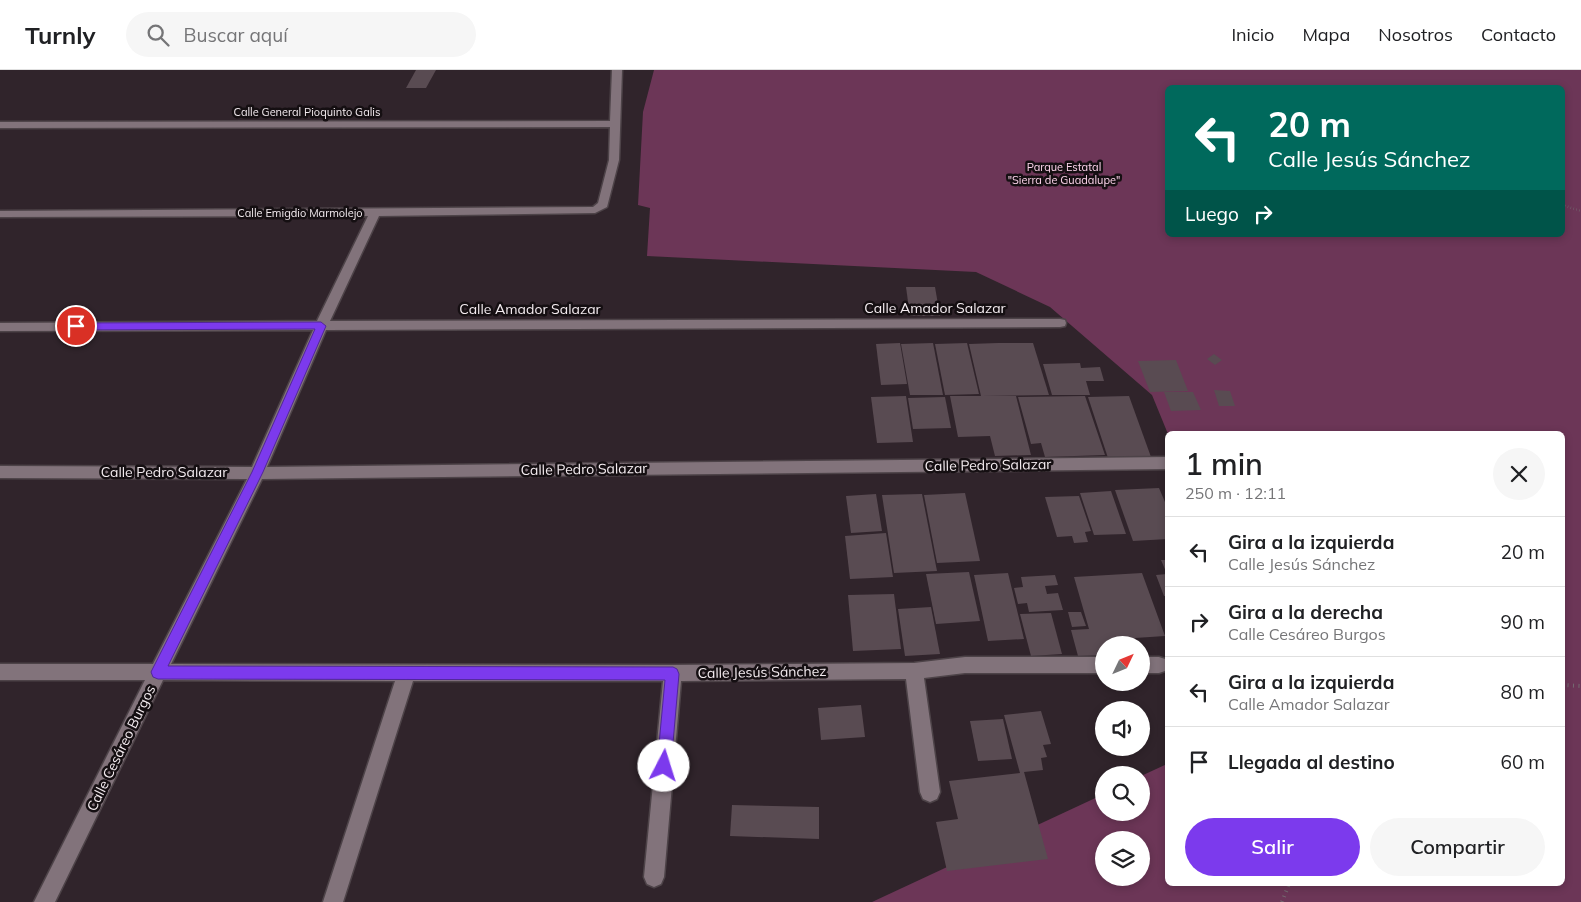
<!DOCTYPE html>
<html lang="es">
<meta charset="utf-8">
<style>
:root{--surface:#fff;--page:#f6f6f6;--text:#202124;--muted:#757577;--line:#e0e0e0;--accent:#7c3aed}
body{margin:0;font-family:Mulish,sans-serif;background:var(--page);color:var(--text);height:100vh;display:flex;flex-direction:column;font-size:19px;white-space:nowrap}
*{box-sizing:border-box;margin:0}
p{font-size:16px;color:var(--muted)}
.icon{flex:none;width:28px;height:28px;fill:none;stroke:currentColor;stroke-width:2;stroke-linecap:round;stroke-linejoin:round}
.map{position:relative;flex:1;overflow:hidden}
.sheet{position:absolute;left:1165px;top:361px;width:400px;height:455px;display:flex;flex-direction:column;background:var(--surface);border-radius:8px;box-shadow:0 2px 8px #0003}
.sheet>*{flex:none}
.guide{position:absolute;left:1165px;top:15px;width:400px;height:152px;border-radius:8px;box-shadow:0 2px 8px #0003;background:#00695c;color:#fff;overflow:hidden}
.needle{width:32px;rotate:47deg}
.fabs{position:absolute;left:1095px;top:566px;display:grid;gap:10px}
.fabs a{display:grid;place-items:center;width:55px;height:55px;border-radius:50%;background:var(--surface);box-shadow:0 2px 8px #0003;font-size:25px}
.pin{position:absolute;display:grid;place-items:center;width:42px;height:42px;color:#fff;margin:-21px;border:2px solid #fff;border-radius:50%;box-shadow:0 1px 5px #0007}
.me{position:absolute;width:55px;margin:-28px;rotate:5deg;stroke-linejoin:round;filter:drop-shadow(0 0 4px #0008)}
.turn{display:flex;align-items:center;gap:18px;height:105px;padding:0 20px;font-size:22px}
.turn .icon{width:65px;height:65px;stroke-width:2.5}
.turn b{display:block;font-size:35px;line-height:42px}
.then{display:flex;align-items:center;height:48px;padding:0 20px;background:#0003;gap:10px;font-size:19px}
.round{display:grid;place-items:center;flex:none;width:52px;height:52px;border-radius:26px;background:var(--page)}
.headline{display:flex;align-items:center;justify-content:space-between;height:85px;padding:0 20px}
h1{font-size:30px;font-weight:600;line-height:38px}
.button{display:flex;gap:10px;margin-top:auto;padding:10px 20px}
.button a{flex:1;height:58px;border-radius:30px;background:var(--accent);color:#fff;font-size:20px;font-weight:600;line-height:58px;text-align:center}
.button a+a{background:var(--page);color:var(--text)}
ul{padding:0;list-style:none}
li{display:flex;align-items:center;gap:15px;height:70px;padding:0 20px;border-top:1px solid var(--line)}
li div{flex:1}
li b{display:block;font-size:19px}
li em{font-style:normal}
header{display:flex;align-items:center;gap:30px;box-sizing:border-box;height:70px;padding:0 25px;background:var(--surface);border-bottom:1px solid var(--line)}
header strong{font-size:24px}
nav{display:flex;gap:28px;margin-inline-start:auto;font-size:18px}
.search{width:350px;height:45px;background:var(--page);display:flex;align-items:center;gap:12px;box-sizing:border-box;padding:0 18px;border-radius:28px;color:var(--muted);font-size:19px}
.map>svg:first-child{display:block}
.green{fill:#6c3657;fill-rule:evenodd}
.building{fill:#594b52}
.lines{fill:none;stroke-linecap:round;stroke-linejoin:round}
.street-casing{stroke:#4d4348;stroke-width:3}
.path-far1{stroke:#746a70;stroke-width:2.5;stroke-dasharray:0.5 2.5;stroke-linecap:butt}
.path{stroke:#746a70;stroke-width:4;stroke-dasharray:1 4.5;stroke-linecap:butt}
.street{fill:#82737b;fill-rule:evenodd}
.route{fill:#7c3aed;stroke:#51269a}
.labels{text-anchor:middle;stroke-width:5;stroke-linejoin:round;paint-order:stroke}
.far-street-label{font-size:11px;fill:#f4ecf0;stroke:#150f12}
.far-park-label{font-size:11px;fill:#fed5ec;stroke:#150f12}
.street-label{font-size:14px;fill:#f4ecf0;stroke:#150f12}
</style>
<header>
<strong>Turnly</strong>
<div class="search"><svg class="icon" aria-label="search" viewBox="0 0 24 24"><circle cx="10" cy="10" r="6"/><path d="M15 15l6 6"/></svg>Buscar aquí</div>
<nav><a>Inicio</a><a>Mapa</a><a>Nosotros</a><a>Contacto</a></nav>
</header>
<div class="map">
<svg width="1581" height="832" viewBox="0 0 1581 832">
<rect width="100%" height="100%" fill="#30242b"/>
<!-- green -->
<path class="green" d="M654,0H1581V832H872L1104,724V742H1141V706L1167,694L1168,814H1562V364H1168L1152,325L1050,237L976,202L647,186L650,138L638,135L643,42ZM1168,18H1562V165H1168ZM1104,770H1141V808H1104Z"/>
<!-- building -->
<g class="building">
<polygon points="416,0 436,0 426,18 406,18"/>
<polygon points="906,217 935,217 940,246 910,246"/>
<polygon points="900,273 907,314 881,315 876,274"/>
<polygon points="933,273 943,325 910,325 901,274"/>
<polygon points="967,273 979,324 945,325 935,274"/>
<polygon points="998,273 1033,273 1049,325 981,326 969,274"/>
<polygon points="1214,284 1222,290 1215,295 1207,289"/>
<polygon points="1176,290 1188,321 1150,322 1138,291"/>
<polygon points="1080,293 1081,298 1100,297 1104,311 1086,311 1090,325 1052,325 1043,294"/>
<polygon points="1214,320 1230,321 1235,336 1219,336"/>
<polygon points="1164,322 1193,322 1201,340 1171,341"/>
<polygon points="906,326 913,372 877,373 871,327"/>
<polygon points="950,326 1016,326 1031,385 995,386 990,366 958,367"/>
<polygon points="1085,326 1105,385 1045,387 1041,373 1031,374 1018,327"/>
<polygon points="1129,326 1151,387 1108,388 1088,327"/>
<polygon points="945,327 951,358 913,359 908,328"/>
<polygon points="1159,418 1168,439 1168,469 1133,471 1115,420"/>
<polygon points="1111,421 1126,464 1094,465 1080,423"/>
<polygon points="965,423 980,491 937,493 924,425"/>
<polygon points="876,424 882,461 851,463 846,426"/>
<polygon points="922,424 937,501 894,503 882,425"/>
<polygon points="1079,426 1091,461 1085,462 1088,472 1074,473 1072,466 1057,467 1045,427"/>
<polygon points="886,463 893,507 850,509 845,466"/>
<polygon points="1161,490 1168,490 1168,526 1164,526 1156,505 1167,504"/>
<polygon points="969,502 980,551 936,554 926,504"/>
<polygon points="1008,503 1024,569 988,571 974,505"/>
<polygon points="1142,503 1165,566 1135,568 1138,575 1104,575 1104,585 1078,586 1071,560 1089,559 1074,507"/>
<polygon points="1055,505 1058,515 1045,516 1047,524 1058,523 1063,540 1029,542 1027,533 1018,534 1014,518 1023,517 1021,507"/>
<polygon points="894,524 901,579 853,581 848,525"/>
<polygon points="931,537 940,584 905,586 898,539"/>
<polygon points="1068,542 1081,542 1086,556 1072,557"/>
<polygon points="1051,543 1062,584 1031,586 1020,544"/>
<polygon points="861,635 865,667 821,670 818,638"/>
<polygon points="1041,641 1051,674 1043,675 1047,687 1041,688 1043,700 1024,702 1048,789 947,801 936,752 958,749 949,711 1020,703 1004,645"/>
<polygon points="1003,649 1012,689 978,691 970,651"/>
<polygon points="732,735 819,737 819,769 730,766"/>
</g>
<g class="lines">
<defs>
<g id="street">
<polygon points="612,0 622,0 619,90 607,137 595,143 379,146 330,251 1060,249 1065,250 1066,253 1065,256 1060,257 326,260 267,397 1167,387 1168,399 262,409 171,594 673,595 914,593 965,587 1104,587 1104,603 965,603 924,608 940,722 937,729 930,732 923,729 920,722 906,609 681,611 664,807 661,814 654,817 647,814 644,807 663,611 413,611 343,832 323,832 395,611 163,610 55,832 34,832 145,610 0,610 0,594 153,594 247,409 0,408 0,396 252,397 313,260 0,261 0,253 317,251 368,146 0,147 0,141 593,137 598,133 609,90 610,57 0,58 0,52 610,51"/>
<polygon points="1141,587 1159,587 1165,589 1168,595 1165,601 1159,603 1141,603"/>
</g>
</defs>
<!-- street casing -->
<use href="#street" class="street-casing"/>
<!-- path-far1 -->
<polyline class="path-far1" points="1562,135 1581,141"/>
<!-- path -->
<g class="path">
<polyline points="1562,615 1581,616"/>
<polyline points="1282,832 1289,814"/>
</g>
<!-- street -->
<use href="#street" class="street"/>
</g>
<!-- route -->
<polygon class="route" points="321,252 326,256 263,402 168,596 673,597 677,599 679,604 671,696 669,701 664,703 659,701 657,696 665,610 158,609 153,607 151,602 153,598 252,402 315,259 76,260 71,256 76,253"/>
<g class="labels">
<!-- far-street labels -->
<g class="far-street-label">
<text x="307" y="46">Calle General Pioquinto Galis</text>
<text x="300" y="147">Calle Emigdio Marmolejo</text>
</g>
<!-- far-park labels -->
<g class="far-park-label">
<text x="1064" y="101">Parque Estatal<tspan x="1064" dy="13">"Sierra de Guadalupe"</tspan></text>
</g>
<!-- street labels -->
<g class="street-label">
<text x="935" y="243">Calle Amador Salazar</text>
<text x="530" y="244">Calle Amador Salazar</text>
<text transform="translate(988 395) rotate(-1)" y="5">Calle Pedro Salazar</text>
<text transform="translate(584 399) rotate(-1)" y="5">Calle Pedro Salazar</text>
<text x="164" y="407">Calle Pedro Salazar</text>
<text transform="translate(762 602) rotate(-1)" y="5">Calle Jesús Sánchez</text>
<text transform="translate(121 678) rotate(-64)" y="5">Calle Cesáreo Burgos</text>
</g>
</g>
</svg>
<div class="fabs">
<a><svg class="needle" viewBox="-14 -14 28 28"><path d="M0-13l5 13h-10z" fill="#e53935"/><path d="M0 13l5-13h-10z" fill="#757577"/></svg></a>
<a><svg class="icon" aria-label="sound" viewBox="0 0 24 24"><path d="M4 9h4l5-4v14l-5-4H4zM17 9q2 3 0 6"/></svg></a>
<a><svg class="icon" aria-label="search" viewBox="0 0 24 24"><circle cx="10" cy="10" r="6"/><path d="M15 15l6 6"/></svg></a>
<a><svg class="icon" aria-label="layers" viewBox="0 0 24 24"><path d="M12 4l9 5-9 5-9-5zM3 14l9 5 9-5"/></svg></a>
</div>
<div class="pin" style="left:76px;top:256px;background:#d93025"><svg class="icon" aria-label="arrive" viewBox="0 0 24 24"><path d="M6 21V4h12l-3 4 3 4H6"/></svg></div>
<svg class="me" style="left:664px;top:696px" viewBox="-20 -20 40 40"><circle r="19" fill="#fff"/><path d="M0-13L10 11 0 6-10 11z" fill="#7c3aed"/></svg>
<div class="guide">
<div class="turn"><svg class="icon" aria-label="left" viewBox="0 0 24 24"><path d="M17 20v-9H6M10 6l-5 5 5 5"/></svg><div><b>20 m</b>Calle Jesús Sánchez</div></div>
<div class="then">Luego<svg class="icon" aria-label="right" viewBox="0 0 24 24"><path d="M7 20v-9h11M14 6l5 5-5 5"/></svg></div>
</div>
<section class="sheet">
<div class="headline"><div><h1>1 min</h1><p>250 m · 12:11</p></div><a class="round"><svg class="icon" aria-label="close" viewBox="0 0 24 24"><path d="M6 6l12 12M18 6L6 18"/></svg></a></div>
<ul>
<li><svg class="icon" aria-label="left" viewBox="0 0 24 24"><path d="M17 20v-9H6M10 6l-5 5 5 5"/></svg><div><b>Gira a la izquierda</b><p>Calle Jesús Sánchez</p></div><em>20 m</em></li>
<li><svg class="icon" aria-label="right" viewBox="0 0 24 24"><path d="M7 20v-9h11M14 6l5 5-5 5"/></svg><div><b>Gira a la derecha</b><p>Calle Cesáreo Burgos</p></div><em>90 m</em></li>
<li><svg class="icon" aria-label="left" viewBox="0 0 24 24"><path d="M17 20v-9H6M10 6l-5 5 5 5"/></svg><div><b>Gira a la izquierda</b><p>Calle Amador Salazar</p></div><em>80 m</em></li>
<li><svg class="icon" aria-label="arrive" viewBox="0 0 24 24"><path d="M6 21V4h12l-3 4 3 4H6"/></svg><div><b>Llegada al destino</b></div><em>60 m</em></li>
</ul>
<div class="button"><a>Salir</a><a>Compartir</a></div>
</section>
</div>
